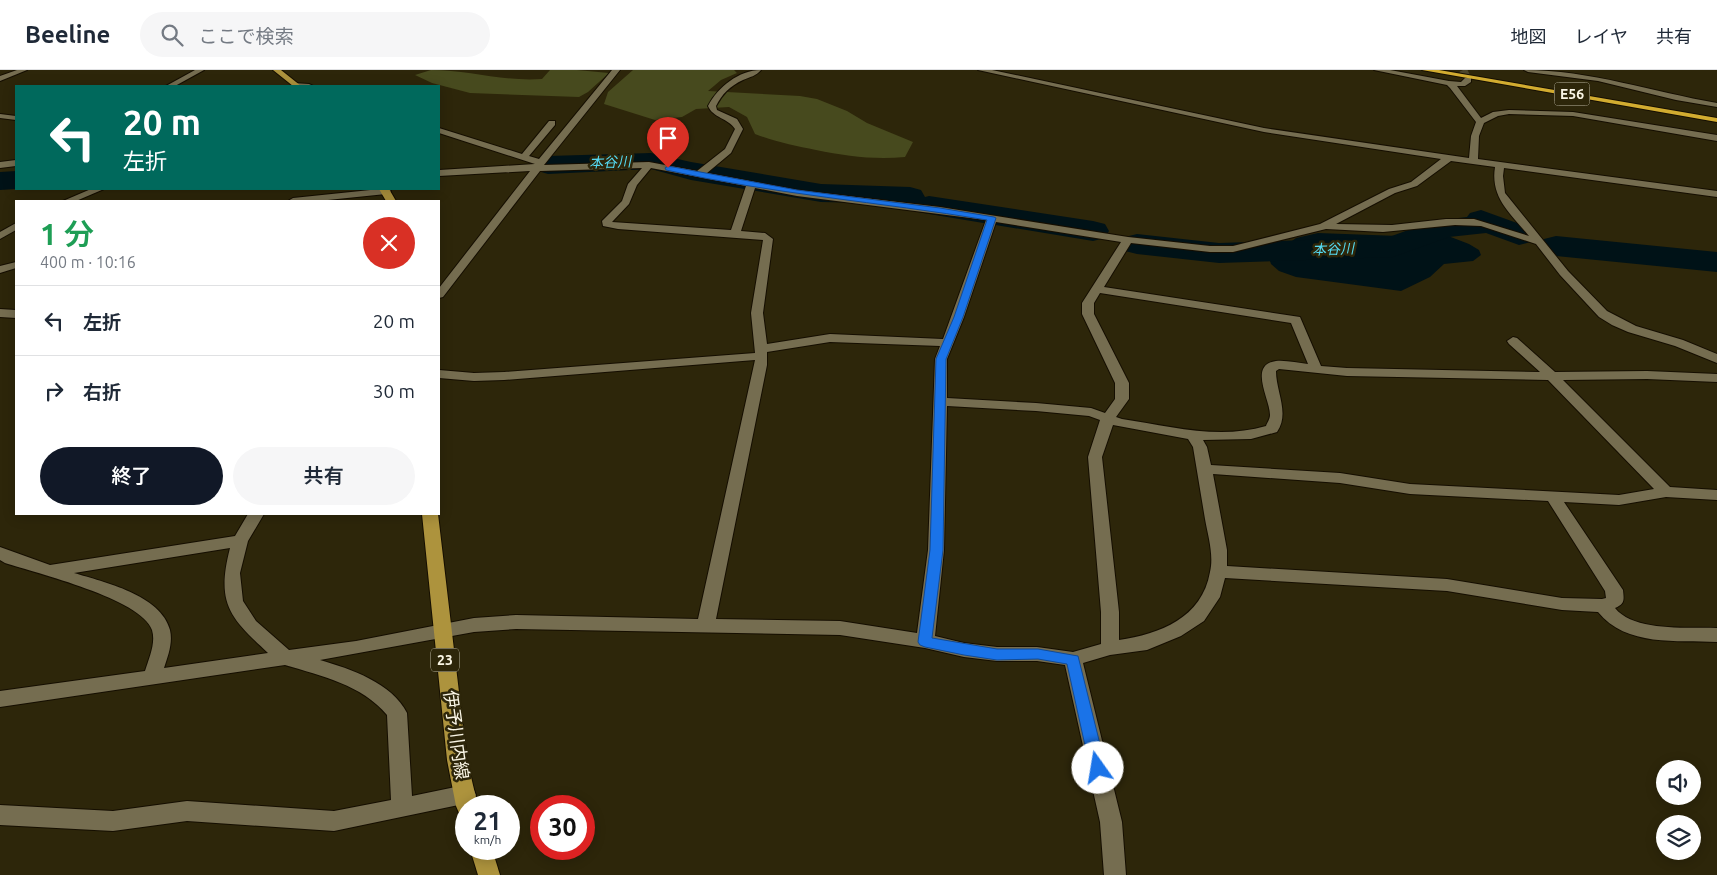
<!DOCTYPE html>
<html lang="ja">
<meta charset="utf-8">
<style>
:root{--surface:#fff;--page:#f6f6f7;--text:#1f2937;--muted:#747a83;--line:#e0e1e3;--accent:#111827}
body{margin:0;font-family:Ubuntu,"Noto Sans JP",sans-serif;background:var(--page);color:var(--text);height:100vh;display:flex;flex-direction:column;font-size:19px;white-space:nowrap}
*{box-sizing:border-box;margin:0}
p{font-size:16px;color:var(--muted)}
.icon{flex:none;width:28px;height:28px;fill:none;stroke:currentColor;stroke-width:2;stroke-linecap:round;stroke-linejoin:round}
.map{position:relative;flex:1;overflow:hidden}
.side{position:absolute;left:15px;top:130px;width:425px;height:315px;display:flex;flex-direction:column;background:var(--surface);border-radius:0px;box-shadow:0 2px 12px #0003}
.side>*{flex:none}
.guide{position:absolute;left:15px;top:15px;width:425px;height:105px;border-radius:0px;box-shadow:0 2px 12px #0003;background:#00695c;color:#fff;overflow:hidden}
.controls{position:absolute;left:1656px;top:690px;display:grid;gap:10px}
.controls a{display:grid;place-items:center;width:45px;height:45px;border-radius:50%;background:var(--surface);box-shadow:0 2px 12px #0003;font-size:25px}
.speed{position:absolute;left:455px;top:725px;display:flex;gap:10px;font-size:25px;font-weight:700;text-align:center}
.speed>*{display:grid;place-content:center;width:65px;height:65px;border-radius:50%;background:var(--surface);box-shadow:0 2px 12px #0003;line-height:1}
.speed small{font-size:12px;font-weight:400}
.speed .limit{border:8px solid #d22;background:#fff;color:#111}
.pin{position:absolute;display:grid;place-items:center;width:42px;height:42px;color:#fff;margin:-51px -21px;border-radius:50% 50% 50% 0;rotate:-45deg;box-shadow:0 0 5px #0007}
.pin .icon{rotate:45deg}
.me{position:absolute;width:55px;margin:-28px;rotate:347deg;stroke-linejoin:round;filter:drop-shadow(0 0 4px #0008)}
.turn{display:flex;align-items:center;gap:18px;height:105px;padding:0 25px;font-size:22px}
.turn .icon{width:65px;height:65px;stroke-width:2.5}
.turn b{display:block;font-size:35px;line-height:42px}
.round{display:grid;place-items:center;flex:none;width:52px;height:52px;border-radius:26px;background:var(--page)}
.overview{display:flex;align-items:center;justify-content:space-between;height:85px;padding:0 25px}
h1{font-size:30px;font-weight:600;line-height:38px;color:#1e9e55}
.button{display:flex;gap:10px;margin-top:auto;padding:10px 25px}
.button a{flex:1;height:58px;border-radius:30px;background:var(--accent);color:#fff;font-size:20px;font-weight:600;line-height:58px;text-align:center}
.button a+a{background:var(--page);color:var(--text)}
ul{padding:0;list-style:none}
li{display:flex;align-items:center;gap:15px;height:70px;padding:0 25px;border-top:1px solid var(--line)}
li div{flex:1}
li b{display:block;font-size:19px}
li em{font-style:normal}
header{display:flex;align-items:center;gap:30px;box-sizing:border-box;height:70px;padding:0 25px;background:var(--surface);border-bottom:1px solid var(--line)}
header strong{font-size:24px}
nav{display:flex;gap:28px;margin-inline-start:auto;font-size:18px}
.search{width:350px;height:45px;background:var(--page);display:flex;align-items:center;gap:12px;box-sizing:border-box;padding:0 18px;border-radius:28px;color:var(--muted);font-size:19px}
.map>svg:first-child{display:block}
.green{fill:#474a1e}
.water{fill:#001217}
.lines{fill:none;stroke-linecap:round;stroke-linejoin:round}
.river{fill:#001217;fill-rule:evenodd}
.street-tunnel{stroke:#4c452b;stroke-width:8;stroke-dasharray:8 4;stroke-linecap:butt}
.street-casing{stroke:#150e00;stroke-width:2}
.primary-casing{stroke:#150e00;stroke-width:2}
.highway-casing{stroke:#150e00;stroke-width:2}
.street{fill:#756d50;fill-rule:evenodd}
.primary{fill:#ad933d;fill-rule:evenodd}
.highway{fill:#d2ac30;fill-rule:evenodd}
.route{fill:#1a73e8;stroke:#114b97}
.labels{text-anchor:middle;stroke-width:5;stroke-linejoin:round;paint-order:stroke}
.shield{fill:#2d260a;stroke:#bcb7a3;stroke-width:1}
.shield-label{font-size:14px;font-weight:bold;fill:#f9f5e5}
.far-water-label{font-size:14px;font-style:italic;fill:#55d9f1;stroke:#2d260a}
.near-street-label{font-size:18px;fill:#f9f5e5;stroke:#2d260a}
</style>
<header>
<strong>Beeline</strong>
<div class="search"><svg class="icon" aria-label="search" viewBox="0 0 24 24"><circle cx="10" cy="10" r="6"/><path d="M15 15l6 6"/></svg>ここで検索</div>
<nav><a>地図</a><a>レイヤ</a><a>共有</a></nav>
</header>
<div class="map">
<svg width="1717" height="805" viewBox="0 0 1717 805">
<rect width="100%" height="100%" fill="#2d260a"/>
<!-- green -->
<g class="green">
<path d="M431,0C469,0 505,12 542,9L550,0H577L609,3L588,22L579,27L470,23L432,13L415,5Z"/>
<path d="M633,0H734L737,3L721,10L708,21L800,26L817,29L847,41L867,53L913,72L905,87C874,90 846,86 816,80C795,76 776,72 755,64L747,47L729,37L696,39L682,47L655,50L604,34L608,22Z"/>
</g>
<!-- water -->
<polygon class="water" points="1318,163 1399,166 1443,164 1469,174 1479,180 1481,185 1473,191 1444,194 1430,207 1401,221 1296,207 1279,201 1271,194 1269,188 1296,168"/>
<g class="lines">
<!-- river -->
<g class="river">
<polygon points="651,83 691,92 821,114 910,117 921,120 925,127 929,126 1093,151 1105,154 1109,161 1105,168 1093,171 929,144 918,142 914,134 821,132 691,110 651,99 548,104 538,101 534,95 538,89 548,86"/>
<polygon points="16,101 16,119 0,120 0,102"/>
<polygon points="1481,140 1531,158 1535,165 1531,172 1519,175 1486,163 1449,167 1393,187 1219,193 1137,184 1125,181 1120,174 1125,167 1137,164 1219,173 1389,167 1433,151 1467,147 1470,143"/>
<polygon points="1556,166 1717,182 1717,202 1556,186 1544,183 1539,176 1544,169"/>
</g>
<!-- street-tunnel -->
<polyline class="street-tunnel" points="1463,0 1468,10"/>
<defs>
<g id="street">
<polygon points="17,0 27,0 0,11 0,6"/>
<polygon points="195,0 204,0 175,16 166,16"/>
<path d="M612,0H620L544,95L649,92L697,101L725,79L735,59C728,48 713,48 708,36C718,17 739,0 761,0C756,6 750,7 743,10C730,16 722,24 716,36L717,40L737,49L743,59L731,83L707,103L797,120L940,137L1128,167L1210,176H1233L1320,154L1389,119L1411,112L1441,89L1264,62L978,0H992L1264,58L1469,88L1471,66L1476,52L1450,18L1447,15L1374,0H1390L1449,11L1461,12L1465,8H1471V12L1465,16H1457L1481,48L1493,42L1509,40L1573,42L1717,65V71L1573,46L1509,44L1498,46L1484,53L1479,66L1478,89L1717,121V127L1504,98L1503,106L1505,123L1568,201L1607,241L1636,256L1683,270L1717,284V293L1675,276L1628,262L1612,255L1599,247L1560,205L1536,174L1481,156L1455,155L1383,162L1326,159L1233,182H1210L1131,173L1104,217L1300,247L1321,296L1347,298L1540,302L1509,274L1507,271L1513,267L1517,268L1555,302L1647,301L1717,304V312L1647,309L1563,310L1670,417L1717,420V430L1666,427L1619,435L1564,432L1623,520C1624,530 1625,534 1615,538C1634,562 1688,557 1717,558V572C1677,570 1626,577 1598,542L1562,540L1447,521L1225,508L1220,527L1204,551L1181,566L1147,580L1110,585L1083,593L1122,752L1126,805H1104L1100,752L1065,595L1037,591H997L964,587L925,578L840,565L516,559L474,562L320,590C351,599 392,613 407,643L412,726L465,715L473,718L476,725L473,732L334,761L187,751L113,761L0,755V735L113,741L187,731L334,741L391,730L387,645C362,615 322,606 285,595L0,637V621L145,601C149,588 156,573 152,560C142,529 36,503 5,493L0,490V477L50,495L235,466L248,444H264L248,471L240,503L243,531L256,551L289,580L356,571L474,548L516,545L698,549L755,290L504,310L474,311L439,308V300L474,303L504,302L755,283L751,243L763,170L618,159L603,156L602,151L622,131L628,114L642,98L540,101L443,227L439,228V218L530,101L439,106V100L535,94L439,63V58L522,84L549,51H555V55L529,86L539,89ZM1451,91L1495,97C1490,128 1511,144 1529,166L1474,149H1446L1392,155L1336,154L1395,123L1417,116ZM651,98L746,116L731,160L612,152L629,134L637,115ZM755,118L797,126L986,150L943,269L830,264L767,274L763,243L773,169L765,163L741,161ZM996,152L1121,172L1082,233V244L1115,313V329L1105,343L1091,338L1036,333L947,328V289L964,247ZM1100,223L1291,253L1308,294C1298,293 1286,290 1276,291C1248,295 1270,329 1270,345C1270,349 1267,353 1266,356C1219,370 1169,356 1122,349L1116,347L1129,329V313L1094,244V233ZM830,272L940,276L935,289L928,480L917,563L840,551L716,549L767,295V282ZM1279,299L1347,306L1548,310L1654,419L1619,425L1410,414L1340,403L1211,395L1207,377L1203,370L1251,369L1277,362C1290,343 1276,322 1276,301ZM947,336L1036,341L1089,346L1100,350L1088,387L1101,542V574L1073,582L1037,577H997L964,573L935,566L944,480ZM1113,355L1188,369L1193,377C1197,401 1201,425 1205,449C1208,466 1214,485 1210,502C1202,548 1160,564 1119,570V542L1102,387ZM1213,404L1340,413L1410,424L1548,431L1605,521L1606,528L1602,529L1562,528L1447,509L1227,496V480ZM230,478C216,533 229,547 268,583L164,598C168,586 173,573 170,560C161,525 104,512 74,503Z"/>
<path d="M1524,0C1590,0 1653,22 1717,33V37L1676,30L1598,11L1528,2Z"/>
<polygon points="293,13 309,14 313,16 293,16"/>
<polygon points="0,44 16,46 16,50 0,48"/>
<polygon points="16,90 16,96 0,98 0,92"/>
<polygon points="91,119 104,119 76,131 63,131"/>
<polygon points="380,119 388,119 391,121 386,124 318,131 288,131 293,128"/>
<polygon points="16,153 16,160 0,169 0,162"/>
<polygon points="16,192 16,198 0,203 0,196"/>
<polygon points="0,239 16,240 16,248 0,247"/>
</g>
<g id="primary">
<polygon points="273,0 281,0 301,16 293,16"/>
<polygon points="379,119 389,119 396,131 386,131"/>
<polygon points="422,444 438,444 467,690 478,736 466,736 466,745 459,743 456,736 447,690"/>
<polygon points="470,779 492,779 500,805 478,805"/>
</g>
<polygon id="highway" points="1422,0 1439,0 1717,48 1717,52"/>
</defs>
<!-- street casing -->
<use href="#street" class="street-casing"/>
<!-- primary casing -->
<use href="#primary" class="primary-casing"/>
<!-- highway casing -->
<use href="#highway" class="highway-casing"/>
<!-- street -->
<use href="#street" class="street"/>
<!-- primary -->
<use href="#primary" class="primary"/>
<!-- highway -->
<use href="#highway" class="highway"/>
</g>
<!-- route -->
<path class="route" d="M668,96L797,120L940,138L994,147L996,148L963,247L946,289L943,480L932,568L997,579H1038L1078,586L1106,698L1104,703L1098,705L1093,703L1090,698L1067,594L1038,589L997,590L964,585L925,577L920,575L918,572L930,480L936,289L954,247L987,150C880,132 772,124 666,100L665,98Z"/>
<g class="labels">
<!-- shield labels -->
<g class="shield">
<rect x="1554.5" y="12.5" width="35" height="23" rx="4"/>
<rect x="431" y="578.5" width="28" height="23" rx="4"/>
</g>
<g class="shield-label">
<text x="1572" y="29">E56</text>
<text x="445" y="595">23</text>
</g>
<!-- far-water labels -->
<g class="far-water-label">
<text transform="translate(610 92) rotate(-2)" y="5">本谷川</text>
<text transform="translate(1333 179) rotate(-2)" y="5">本谷川</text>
</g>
<!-- near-street labels -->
<g class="near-street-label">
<text transform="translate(456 665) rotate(82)" y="6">伊予川内線</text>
</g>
</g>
</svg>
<div class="controls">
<a><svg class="icon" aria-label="sound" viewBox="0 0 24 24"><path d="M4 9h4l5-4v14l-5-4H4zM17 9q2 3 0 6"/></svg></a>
<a><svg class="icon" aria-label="layers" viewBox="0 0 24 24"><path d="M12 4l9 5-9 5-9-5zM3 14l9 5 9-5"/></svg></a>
</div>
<div class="speed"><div>21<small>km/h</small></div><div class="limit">30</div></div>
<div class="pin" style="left:668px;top:98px;background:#d93025"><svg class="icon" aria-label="arrive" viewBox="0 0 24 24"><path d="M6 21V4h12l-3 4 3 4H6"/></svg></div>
<svg class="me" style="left:1098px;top:698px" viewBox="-20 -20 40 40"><circle r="19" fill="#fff"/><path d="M0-13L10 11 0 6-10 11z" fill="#1a73e8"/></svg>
<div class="guide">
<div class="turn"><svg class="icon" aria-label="left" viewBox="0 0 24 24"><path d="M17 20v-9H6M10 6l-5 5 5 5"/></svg><div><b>20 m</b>左折</div></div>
</div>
<section class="side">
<div class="overview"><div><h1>1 分</h1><p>400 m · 10:16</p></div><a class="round" style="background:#d93025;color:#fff"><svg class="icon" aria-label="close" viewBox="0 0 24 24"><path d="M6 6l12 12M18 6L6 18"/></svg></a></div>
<ul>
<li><svg class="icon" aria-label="left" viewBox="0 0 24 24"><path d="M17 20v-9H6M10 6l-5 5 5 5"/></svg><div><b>左折</b></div><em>20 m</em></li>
<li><svg class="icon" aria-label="right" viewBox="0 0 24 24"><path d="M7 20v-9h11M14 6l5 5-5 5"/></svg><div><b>右折</b></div><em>30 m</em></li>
</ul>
<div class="button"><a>終了</a><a>共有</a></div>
</section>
</div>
